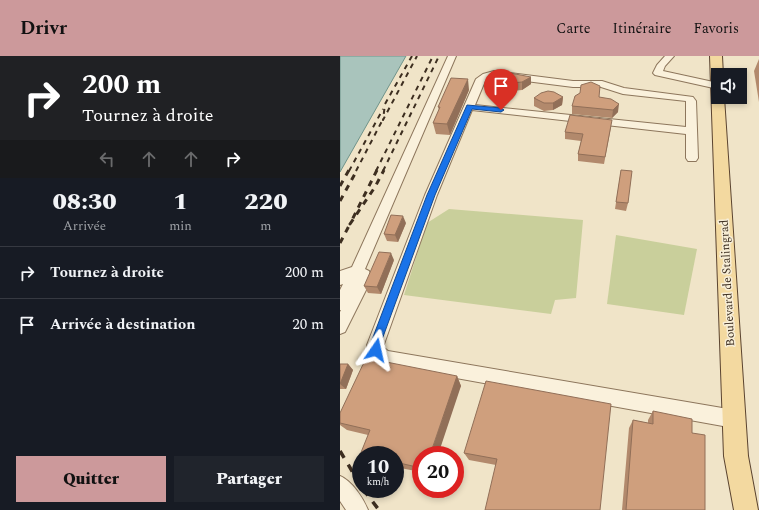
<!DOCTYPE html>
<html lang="fr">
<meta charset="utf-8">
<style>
:root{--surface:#171b24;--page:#20242c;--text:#f1f3f6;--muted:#9ea1a6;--line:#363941;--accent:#cc999b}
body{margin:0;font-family:Spectral,serif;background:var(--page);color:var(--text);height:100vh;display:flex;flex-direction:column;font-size:15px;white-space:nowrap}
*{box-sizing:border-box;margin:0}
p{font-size:13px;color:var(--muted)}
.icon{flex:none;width:22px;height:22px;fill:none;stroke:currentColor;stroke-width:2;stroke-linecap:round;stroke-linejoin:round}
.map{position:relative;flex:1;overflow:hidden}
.details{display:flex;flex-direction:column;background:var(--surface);width:340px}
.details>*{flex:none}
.banner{background:#202124;color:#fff;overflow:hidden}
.buttons{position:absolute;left:371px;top:12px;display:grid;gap:8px}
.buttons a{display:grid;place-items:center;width:36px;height:36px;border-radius:0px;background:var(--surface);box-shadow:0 2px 6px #0003;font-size:20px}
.speed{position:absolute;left:12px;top:390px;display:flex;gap:8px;font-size:20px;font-weight:700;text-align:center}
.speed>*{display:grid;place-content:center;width:52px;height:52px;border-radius:50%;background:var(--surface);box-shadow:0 2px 6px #0003;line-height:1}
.speed small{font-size:10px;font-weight:400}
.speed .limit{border:6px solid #d22;background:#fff;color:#111}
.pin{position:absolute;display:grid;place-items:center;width:34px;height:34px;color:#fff;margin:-41px -17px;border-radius:50% 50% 50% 0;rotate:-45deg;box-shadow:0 0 4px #0007}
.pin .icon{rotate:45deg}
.me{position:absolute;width:44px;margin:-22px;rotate:11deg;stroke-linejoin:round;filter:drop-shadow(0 0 3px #0008)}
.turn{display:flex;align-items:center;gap:14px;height:84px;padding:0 16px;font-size:18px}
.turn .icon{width:52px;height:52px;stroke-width:2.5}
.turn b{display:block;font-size:28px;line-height:34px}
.lanes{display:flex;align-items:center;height:38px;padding:0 16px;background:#0003;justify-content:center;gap:20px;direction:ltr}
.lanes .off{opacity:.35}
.eta{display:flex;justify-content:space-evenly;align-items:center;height:68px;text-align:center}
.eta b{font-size:24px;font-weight:800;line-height:28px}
.cta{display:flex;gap:8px;margin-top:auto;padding:8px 16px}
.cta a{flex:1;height:46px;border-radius:0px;background:var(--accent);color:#111;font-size:16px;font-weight:800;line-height:46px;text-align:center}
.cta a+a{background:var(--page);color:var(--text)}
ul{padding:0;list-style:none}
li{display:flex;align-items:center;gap:12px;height:52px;padding:0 16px;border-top:1px solid var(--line)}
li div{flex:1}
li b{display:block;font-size:15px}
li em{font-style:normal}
header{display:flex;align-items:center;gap:24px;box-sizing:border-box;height:56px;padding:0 20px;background:var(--accent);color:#111}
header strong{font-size:19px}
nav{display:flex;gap:22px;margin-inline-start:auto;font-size:14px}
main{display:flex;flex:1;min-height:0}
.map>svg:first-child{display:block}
.green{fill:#c9cf9b}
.water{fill:#a9c4bc;stroke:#6f938a}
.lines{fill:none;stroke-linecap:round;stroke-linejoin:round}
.minor-casing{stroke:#8d765c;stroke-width:2}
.major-casing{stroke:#5b4430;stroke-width:2}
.minor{fill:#faf1dc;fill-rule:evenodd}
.major{fill:#f3d9a0;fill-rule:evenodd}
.rail-far2{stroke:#3d2e20;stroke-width:2;stroke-dasharray:5 5;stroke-linecap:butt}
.rail-far1{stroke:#3d2e20;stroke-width:3;stroke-dasharray:6 6;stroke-linecap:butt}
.rail{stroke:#3d2e20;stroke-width:3.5;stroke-dasharray:8 8;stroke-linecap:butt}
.wall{fill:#b2896c}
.shaded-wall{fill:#916f58}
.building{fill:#cf9f7d;stroke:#916f58}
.route{fill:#1a73e8;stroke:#114b97}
.labels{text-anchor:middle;stroke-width:3;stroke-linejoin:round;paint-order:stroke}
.street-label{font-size:12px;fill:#3d2e20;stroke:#f7eed8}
</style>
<header>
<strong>Drivr</strong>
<nav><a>Carte</a><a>Itinéraire</a><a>Favoris</a></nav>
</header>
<main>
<section class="details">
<div class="banner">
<div class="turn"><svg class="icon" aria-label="right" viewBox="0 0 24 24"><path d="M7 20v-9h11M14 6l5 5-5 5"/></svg><div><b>200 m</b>Tournez à droite</div></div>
<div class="lanes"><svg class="icon off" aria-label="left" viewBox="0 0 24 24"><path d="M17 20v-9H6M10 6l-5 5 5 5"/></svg><svg class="icon off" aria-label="ahead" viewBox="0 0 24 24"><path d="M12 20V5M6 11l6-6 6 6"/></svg><svg class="icon off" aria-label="ahead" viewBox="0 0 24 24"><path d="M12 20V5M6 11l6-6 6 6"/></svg><svg class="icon" aria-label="right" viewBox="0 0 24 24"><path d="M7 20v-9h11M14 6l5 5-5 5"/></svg></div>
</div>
<div class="eta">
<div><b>08:30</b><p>Arrivée</p></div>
<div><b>1</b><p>min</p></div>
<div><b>220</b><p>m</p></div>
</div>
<ul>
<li><svg class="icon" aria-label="right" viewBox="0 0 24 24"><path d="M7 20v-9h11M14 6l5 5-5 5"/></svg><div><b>Tournez à droite</b></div><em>200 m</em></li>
<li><svg class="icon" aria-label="arrive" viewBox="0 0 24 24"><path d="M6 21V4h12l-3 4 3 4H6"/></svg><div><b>Arrivée à destination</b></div><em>20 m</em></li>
</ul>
<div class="cta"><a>Quitter</a><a>Partager</a></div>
</section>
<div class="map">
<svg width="419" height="454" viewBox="0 0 419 454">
<rect width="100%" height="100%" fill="#f0e4c8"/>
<!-- green -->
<g class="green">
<polygon points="109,153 243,164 236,242 215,244 211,258 64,239 87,167"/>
<polygon points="276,179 357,193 344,259 267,248"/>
</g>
<!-- water -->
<polygon class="water" points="0,0 66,0 0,116"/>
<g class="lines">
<defs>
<g id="minor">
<polygon points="108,0 116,0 25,213 29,215 32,222 5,276 0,278 0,256 1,254 0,254 0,234 3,228 0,229 0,215 12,211"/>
<polygon points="325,0 334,0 325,10 323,15 378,27 378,33 315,19 313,17 317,9"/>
<path d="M154,15L233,25H262L284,32L353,41L356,45L358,102L356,105H348L346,102V78L132,54L97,139L43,291L48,295L394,354L400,357L403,363L400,369L394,372L44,309C35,306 29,299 27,289L85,139L136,23L143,18ZM154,21L233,31H261L283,38L346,45V71L135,49L145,25Z"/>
<path d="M0,420C12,425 23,442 28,454H6L0,445Z"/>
</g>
<polygon id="major" points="370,0 382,0 383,19 378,19 378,41 384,41 408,400 418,454 394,454 384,400"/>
</defs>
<!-- minor casing -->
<use href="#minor" class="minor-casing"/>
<!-- major casing -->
<use href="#major" class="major-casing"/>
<!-- minor -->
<use href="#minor" class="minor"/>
<!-- major -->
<use href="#major" class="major"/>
<!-- rail-far2 -->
<g class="rail-far2">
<polyline points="72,0 45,48 43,64 77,0"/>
<polyline points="9,115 43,53"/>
<polyline points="16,115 42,65"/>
<polyline points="36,115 93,0"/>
<polyline points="43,115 99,0"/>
</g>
<!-- rail-far1 -->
<g class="rail-far1">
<polyline points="37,114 10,168 35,131 44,114"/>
<polyline points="0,130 9,114"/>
<polyline points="0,145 17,114"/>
<polyline points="0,187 10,168"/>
</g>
<!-- rail -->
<g class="rail">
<polyline points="0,395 21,430"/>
<polyline points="23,433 39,454"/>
</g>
</g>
<!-- wall -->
<g class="wall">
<polygon points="419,3 419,46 414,15"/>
<polygon points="191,21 191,28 182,34 172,35 161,30 160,22"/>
<polygon points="129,34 110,79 96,78 93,67 99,54 98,51"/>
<polygon points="223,41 222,49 213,54 204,55 194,50 194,42"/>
<polygon points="259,41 278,56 272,62 232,58 232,50"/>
<polygon points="271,71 264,108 238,105 238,98 241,85 225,83 225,76"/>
<polygon points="281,114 288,147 286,155 275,153"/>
<polygon points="66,167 58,186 47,185 44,178"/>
<polygon points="54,204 41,238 28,237 24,230"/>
<polygon points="0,308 8,308 13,314 6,333 0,333"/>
<polygon points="117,320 121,330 81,399 81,416 55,411 55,399 28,379 7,374 0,369 0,357"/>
<polygon points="271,348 156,409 129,404 124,397"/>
<polygon points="313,355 352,377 365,454 282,454 289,372 293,364 308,367 308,364"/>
</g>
<!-- shaded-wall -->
<g class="shaded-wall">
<polygon points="191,21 191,28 182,34 182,26"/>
<polygon points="128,23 129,34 110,79 107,68"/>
<polygon points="223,41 222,49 213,54 213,47"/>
<polygon points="279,48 278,56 272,62 273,54"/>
<polygon points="63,160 66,167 58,186 55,179"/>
<polygon points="51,197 54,204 41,238 37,231"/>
<polygon points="8,308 13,314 6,333 0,328"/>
<polygon points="117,320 121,330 98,399 90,399"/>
</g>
<!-- building -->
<g class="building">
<polygon points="170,17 191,21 182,26 172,27 160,22"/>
<polygon points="111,22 128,23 107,68 93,67 100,51 98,51"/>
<polygon points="251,26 260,30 259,41 271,43 279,48 273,54 232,50 235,40 240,37 241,29"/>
<polygon points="208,35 214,36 223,41 213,47 204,47 194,42 201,37"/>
<polygon points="230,59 272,64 265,101 238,98 243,78 225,76"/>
<polygon points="281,114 292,115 288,147 276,146"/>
<polygon points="51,159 63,160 55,179 44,178"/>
<polygon points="39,196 51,197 37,231 24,230"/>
<polygon points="26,302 117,320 90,399 81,399 81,412 55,406 55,399 20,399 30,374 0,367 0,357"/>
<polygon points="0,308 8,308 0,328"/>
<polygon points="146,325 271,348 260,454 145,454 157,403 124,397"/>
<polygon points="313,355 352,363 352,377 365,379 365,454 286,454 293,364 313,368"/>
</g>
<!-- route -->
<polygon class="route" points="127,49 161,52 164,54 161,56 132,53 95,139 40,289 41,294 40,297 36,299 33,297 30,289 87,139"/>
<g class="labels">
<!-- street labels -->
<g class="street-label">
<text transform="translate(387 227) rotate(-93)" y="4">Boulevard de Stalingrad</text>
</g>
</g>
</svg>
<div class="buttons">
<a><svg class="icon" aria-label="sound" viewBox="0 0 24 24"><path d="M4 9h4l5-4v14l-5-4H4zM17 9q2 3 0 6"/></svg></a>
</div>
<div class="speed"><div>10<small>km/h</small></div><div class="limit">20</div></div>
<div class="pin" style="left:161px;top:54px;background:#d93025"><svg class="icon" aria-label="arrive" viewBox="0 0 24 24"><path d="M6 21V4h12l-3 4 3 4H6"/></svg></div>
<svg class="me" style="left:36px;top:294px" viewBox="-20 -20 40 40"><path d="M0-17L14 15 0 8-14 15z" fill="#1a73e8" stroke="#fff" stroke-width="4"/></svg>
</div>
</main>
